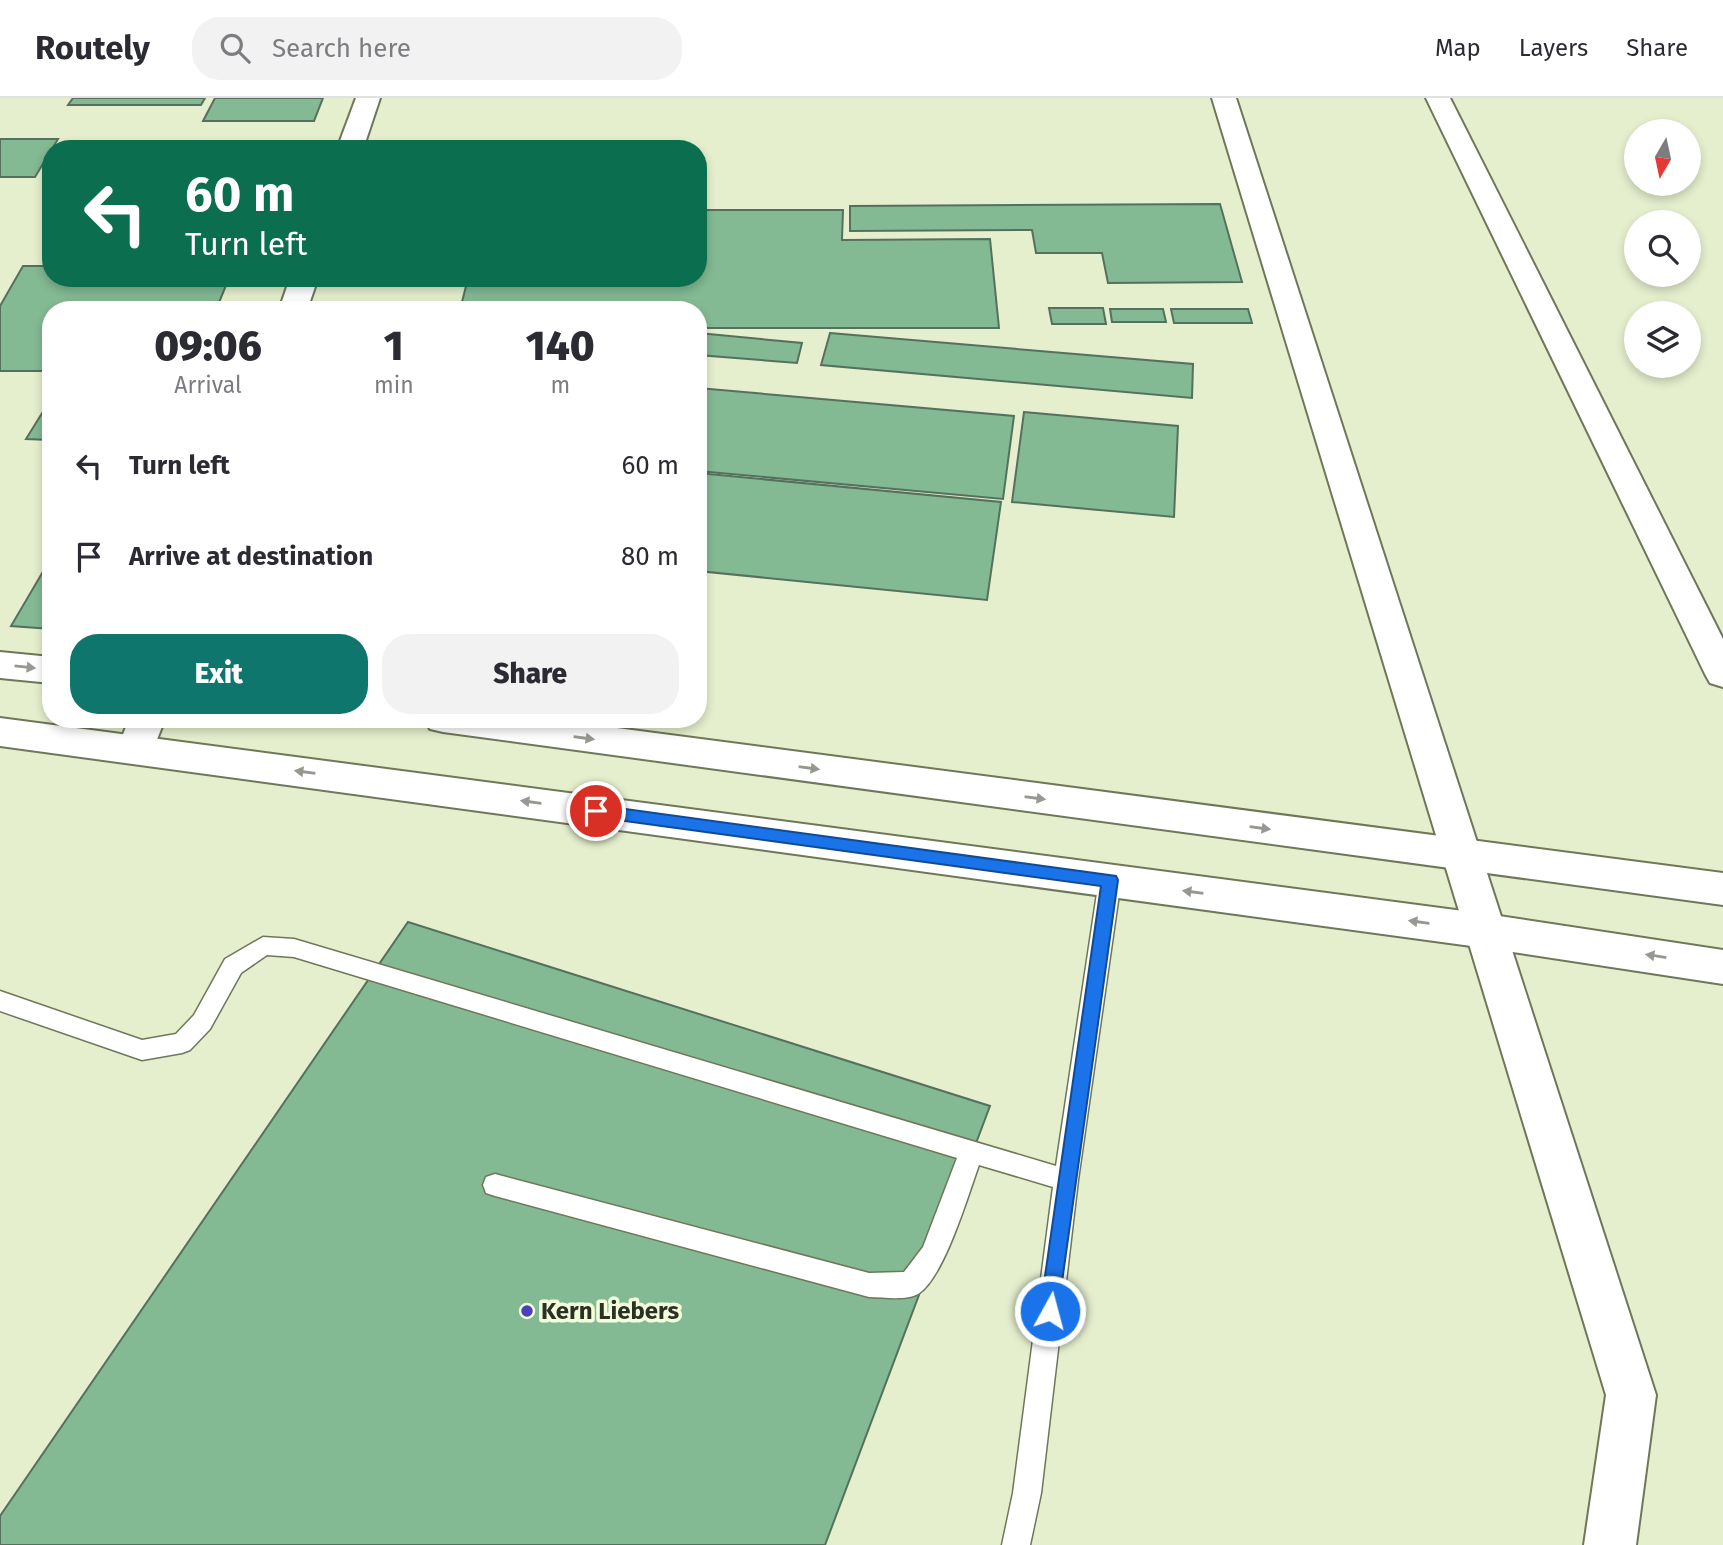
<!DOCTYPE html>
<style>
:root{--surface:#fff;--page:#f2f2f3;--text:#2b2b33;--muted:#7c7c81;--line:#e1e1e2;--accent:#0f766e}
body{margin:0;font-family:"Fira Sans",sans-serif;background:var(--page);color:var(--text);height:100vh;display:flex;flex-direction:column;font-size:26px;white-space:nowrap}
*{box-sizing:border-box;margin:0}
p{font-size:23px;color:var(--muted)}
.icon{flex:none;width:38px;height:38px;fill:none;stroke:currentColor;stroke-width:2;stroke-linecap:round;stroke-linejoin:round}
.map{position:relative;flex:1;overflow:hidden}
.side{position:absolute;left:42px;top:203px;width:665px;height:427px;display:flex;flex-direction:column;background:var(--surface);border-radius:28px;box-shadow:0 4px 10px #0003}
.side>*{flex:none}
.guide{position:absolute;left:42px;top:42px;width:665px;height:147px;border-radius:28px;box-shadow:0 4px 10px #0003;background:#0b6e4f;color:#fff;overflow:hidden}
.needle{width:46px;rotate:189deg}
.tools{position:absolute;left:1624px;top:21px;display:grid;gap:14px}
.tools a{display:grid;place-items:center;width:77px;height:77px;border-radius:50%;background:var(--surface);box-shadow:0 4px 10px #0003;font-size:35px}
.pin{position:absolute;display:grid;place-items:center;width:60px;height:60px;color:#fff;margin:-30px;border:4px solid #fff;border-radius:50%;box-shadow:0 2px 7px #0007}
.me{position:absolute;width:77px;margin:-38px;rotate:7deg;stroke-linejoin:round;filter:drop-shadow(0 0 5px #0008)}
.turn{display:flex;align-items:center;gap:24px;height:147px;padding:0 28px;font-size:32px}
.turn .icon{width:91px;height:91px;stroke-width:2.5}
.turn b{display:block;font-size:49px;line-height:60px}
.eta{display:flex;justify-content:space-evenly;align-items:center;height:119px;text-align:center}
.eta b{font-size:42px;font-weight:800;line-height:49px}
.button{display:flex;gap:14px;margin-top:auto;padding:14px 28px}
.button a{flex:1;height:80px;border-radius:28px;background:var(--accent);color:#fff;font-size:28px;font-weight:800;line-height:80px;text-align:center}
.button a+a{background:var(--page);color:var(--text)}
ul{padding:0;list-style:none}
li{display:flex;align-items:center;gap:21px;height:91px;padding:0 28px}
li div{flex:1}
li b{display:block;font-size:26px}
li em{font-style:normal}
header{display:flex;align-items:center;gap:42px;box-sizing:border-box;height:98px;padding:0 35px;background:var(--surface);border-bottom:2px solid var(--line)}
header strong{font-size:33px}
nav{display:flex;gap:38px;margin-inline-start:auto;font-size:24px}
.search{width:490px;height:63px;background:var(--page);display:flex;align-items:center;gap:18px;box-sizing:border-box;padding:0 24px;border-radius:28px;color:var(--muted);font-size:26px}
.map>svg:first-child{display:block}
.building{fill:#83b993;stroke:#55715d;stroke-width:2}
.lines{fill:none;stroke-linecap:round;stroke-linejoin:round}
.service-casing{stroke:#6e7759;stroke-width:3}
.minor-casing{stroke:#6e7759;stroke-width:4}
.tertiary-casing{stroke:#6e7759;stroke-width:4}
.service{fill:#fff;fill-rule:evenodd}
.minor{fill:#fff;fill-rule:evenodd}
.tertiary{fill:#fff;fill-rule:evenodd}
.oneway{fill:#969892}
.route{fill:#1a73e8;stroke:#114b97;stroke-width:2}
.poi-dot{fill:#4d3fb6;stroke:#f2fddb;stroke-width:2.5}
.labels{text-anchor:middle;stroke-width:7;stroke-linejoin:round;paint-order:stroke}
.near-poi-label{font-size:24px;font-weight:bold;fill:#2d3124;stroke:#f2fddb;text-anchor:start}
</style>
<header>
<strong>Routely</strong>
<div class="search"><svg class="icon" aria-label="search" viewBox="0 0 24 24"><circle cx="10" cy="10" r="6"/><path d="M15 15l6 6"/></svg>Search here</div>
<nav><a>Map</a><a>Layers</a><a>Share</a></nav>
</header>
<div class="map">
<svg width="1723" height="1447" viewBox="0 0 1723 1447">
<rect width="100%" height="100%" fill="#e5efce"/>
<!-- building -->
<g class="building">
<polygon points="73,0 205,0 201,7 68,7"/>
<polygon points="215,0 323,0 314,23 203,23"/>
<polygon points="0,41 58,41 35,79 0,79"/>
<polygon points="171,45 318,45 316,51 168,51"/>
<polygon points="1220,106 1242,184 1108,185 1102,155 1036,155 1032,132 850,133 850,108"/>
<polygon points="698,112 843,112 842,142 990,141 999,230 698,230 698,212 460,212 468,180 698,180"/>
<polygon points="23,168 51,168 51,180 229,180 216,212 51,212 51,273 0,273 0,208"/>
<polygon points="1049,210 1103,210 1106,226 1052,226"/>
<polygon points="1110,211 1163,211 1166,224 1112,224"/>
<polygon points="1171,211 1248,211 1252,225 1174,225"/>
<polygon points="698,235 802,245 797,265 698,257"/>
<polygon points="830,235 1193,266 1192,300 821,267"/>
<polygon points="698,290 1014,318 1003,401 698,373"/>
<polygon points="44,312 51,312 50,342 26,341"/>
<polygon points="1024,314 1178,328 1174,419 1012,404"/>
<polygon points="698,375 1001,404 987,502 698,473"/>
<polygon points="51,460 51,531 11,528"/>
<polygon points="408,824 990,1008 825,1447 0,1447 0,1418"/>
</g>
<g class="lines">
<defs>
<path id="service" d="M1110,773L1118,776L1121,782L1078,1082L1041,1395L1030,1447H1002L1013,1395L1053,1089L979,1067C968,1097 944,1180 918,1196C906,1203 883,1199 869,1199L495,1098L486,1095L483,1087L486,1079L495,1076L869,1175L904,1174L923,1149L957,1060L294,859L267,857L241,875L210,931L190,952L182,955L142,962L0,913V893L142,942L176,936L194,917L225,861L263,839L294,841L1056,1068L1099,782L1102,776Z"/>
<g id="minor">
<polygon points="356,0 380,0 363,51 337,51"/>
<polygon points="1212,0 1236,0 1656,1297 1636,1447 1584,1447 1606,1297"/>
<polygon points="1426,0 1450,0 1723,541 1723,589 1710,585 1705,576"/>
<polygon points="290,180 318,180 307,212 279,212"/>
<polygon points="129,621 165,621 149,662 136,666 123,662 117,652"/>
</g>
<g id="tertiary">
<polygon points="0,554 51,559 51,585 0,580"/>
<polygon points="0,620 1486,816 1723,852 1723,886 1486,850 0,648"/>
<polygon points="425,621 548,621 1723,775 1723,807 443,634 430,631"/>
</g>
</defs>
<!-- service casing -->
<use href="#service" class="service-casing"/>
<!-- minor casing -->
<use href="#minor" class="minor-casing"/>
<!-- tertiary casing -->
<use href="#tertiary" class="tertiary-casing"/>
<!-- service -->
<use href="#service" class="service"/>
<!-- minor -->
<use href="#minor" class="minor"/>
<!-- tertiary -->
<use href="#tertiary" class="tertiary"/>
</g>
<!-- one-way arrows -->
<defs><path id="oneway-solid" d="M-6-.8H1V-3.2L6.5 0L1 3.2V.8H-6Z" transform="scale(1.75)"/></defs>
<g class="oneway">
<use href="#oneway-solid" transform="translate(25 569) rotate(6)"/>
<use href="#oneway-solid" transform="translate(584 640) rotate(8)"/>
<use href="#oneway-solid" transform="translate(809 670) rotate(8)"/>
<use href="#oneway-solid" transform="translate(305 674) rotate(-172)"/>
<use href="#oneway-solid" transform="translate(1035 700) rotate(8)"/>
<use href="#oneway-solid" transform="translate(531 704) rotate(-172)"/>
<use href="#oneway-solid" transform="translate(1260 730) rotate(8)"/>
<use href="#oneway-solid" transform="translate(1193 794) rotate(-172)"/>
<use href="#oneway-solid" transform="translate(1419 824) rotate(-172)"/>
<use href="#oneway-solid" transform="translate(1656 858) rotate(-171)"/>
</g>
<!-- route -->
<polygon class="route" points="596,707 1116,778 1118,782 1057,1220 1050,1222 1043,1220 1040,1213 1101,788 596,719 588,713"/>
<!-- markers -->
<circle class="poi-dot" cx="527" cy="1213" r="7"/>
<g class="labels">
<!-- near-poi labels -->
<g class="near-poi-label">
<text x="541" y="1221">Kern Liebers</text>
</g>
</g>
</svg>
<div class="tools">
<a><svg class="needle" viewBox="-14 -14 28 28"><path d="M0-13l5 13h-10z" fill="#e53935"/><path d="M0 13l5-13h-10z" fill="#7c7c81"/></svg></a>
<a><svg class="icon" aria-label="search" viewBox="0 0 24 24"><circle cx="10" cy="10" r="6"/><path d="M15 15l6 6"/></svg></a>
<a><svg class="icon" aria-label="layers" viewBox="0 0 24 24"><path d="M12 4l9 5-9 5-9-5zM3 14l9 5 9-5"/></svg></a>
</div>
<div class="pin" style="left:596px;top:713px;background:#d93025"><svg class="icon" aria-label="arrive" viewBox="0 0 24 24"><path d="M6 21V4h12l-3 4 3 4H6"/></svg></div>
<svg class="me" style="left:1050px;top:1213px" viewBox="-20 -20 40 40"><circle r="17" fill="#1a73e8" stroke="#fff" stroke-width="3"/><path d="M0-11L8 9 0 5-8 9z" fill="#fff"/></svg>
<div class="guide">
<div class="turn"><svg class="icon" aria-label="left" viewBox="0 0 24 24"><path d="M17 20v-9H6M10 6l-5 5 5 5"/></svg><div><b>60 m</b>Turn left</div></div>
</div>
<section class="side">
<div class="eta">
<div><b>09:06</b><p>Arrival</p></div>
<div><b>1</b><p>min</p></div>
<div><b>140</b><p>m</p></div>
</div>
<ul>
<li><svg class="icon" aria-label="left" viewBox="0 0 24 24"><path d="M17 20v-9H6M10 6l-5 5 5 5"/></svg><div><b>Turn left</b></div><em>60 m</em></li>
<li><svg class="icon" aria-label="arrive" viewBox="0 0 24 24"><path d="M6 21V4h12l-3 4 3 4H6"/></svg><div><b>Arrive at destination</b></div><em>80 m</em></li>
</ul>
<div class="button"><a>Exit</a><a>Share</a></div>
</section>
</div>
